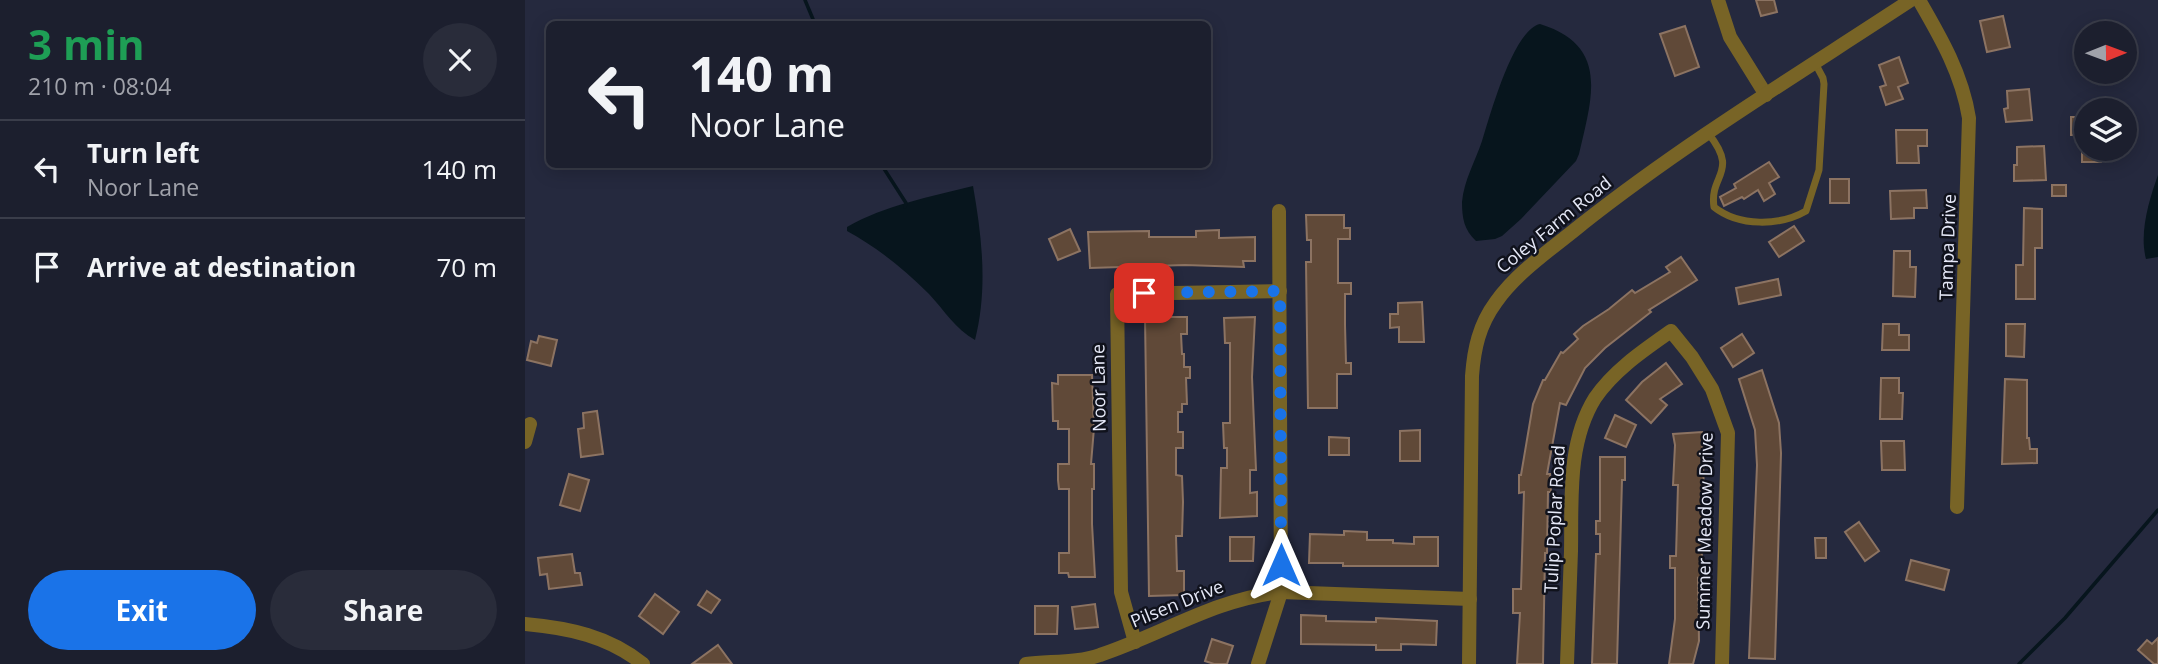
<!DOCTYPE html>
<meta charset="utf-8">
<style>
:root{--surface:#1c1f2e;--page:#292c3a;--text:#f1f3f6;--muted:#a0a2aa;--line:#3a3d4a;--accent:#1a73e8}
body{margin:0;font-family:"Open Sans",sans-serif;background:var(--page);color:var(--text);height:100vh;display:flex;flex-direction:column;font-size:26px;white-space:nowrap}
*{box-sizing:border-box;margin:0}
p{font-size:23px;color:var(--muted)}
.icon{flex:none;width:38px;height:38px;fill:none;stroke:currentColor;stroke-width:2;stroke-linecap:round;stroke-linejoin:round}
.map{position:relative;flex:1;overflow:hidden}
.side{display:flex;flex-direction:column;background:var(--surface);width:525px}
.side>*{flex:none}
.top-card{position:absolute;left:21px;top:21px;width:665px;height:147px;border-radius:10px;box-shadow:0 4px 18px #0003,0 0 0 2px var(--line);background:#1c1f2e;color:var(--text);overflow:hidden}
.needle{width:46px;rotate:89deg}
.controls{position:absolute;left:1549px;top:21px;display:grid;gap:14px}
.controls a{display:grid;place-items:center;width:63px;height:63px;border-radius:50%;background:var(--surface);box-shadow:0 4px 18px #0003,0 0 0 2px var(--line);font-size:35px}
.pin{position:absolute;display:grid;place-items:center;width:60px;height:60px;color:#fff;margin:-30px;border-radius:14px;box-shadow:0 4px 10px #0006}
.me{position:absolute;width:77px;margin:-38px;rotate:0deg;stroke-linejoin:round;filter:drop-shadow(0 0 5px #0008)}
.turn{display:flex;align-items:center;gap:24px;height:147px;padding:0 28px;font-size:32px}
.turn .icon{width:91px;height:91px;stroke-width:2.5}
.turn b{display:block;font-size:49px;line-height:60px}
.round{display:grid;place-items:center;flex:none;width:74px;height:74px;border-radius:37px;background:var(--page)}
.head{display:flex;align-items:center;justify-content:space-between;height:119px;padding:0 28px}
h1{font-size:42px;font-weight:700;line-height:52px;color:#1e9e55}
.primary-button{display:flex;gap:14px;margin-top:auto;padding:14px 28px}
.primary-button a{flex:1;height:80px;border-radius:42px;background:var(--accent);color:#fff;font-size:28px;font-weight:700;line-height:80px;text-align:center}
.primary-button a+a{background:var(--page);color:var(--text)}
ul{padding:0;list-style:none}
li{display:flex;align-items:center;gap:21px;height:98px;padding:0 28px;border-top:2px solid var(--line)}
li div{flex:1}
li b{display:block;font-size:26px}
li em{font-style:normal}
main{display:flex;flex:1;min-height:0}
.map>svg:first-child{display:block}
.water{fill:#07151d}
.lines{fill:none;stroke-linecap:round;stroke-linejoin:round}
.stream{stroke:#07151d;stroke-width:3.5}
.building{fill:#604938;stroke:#8c7362;stroke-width:2}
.lane{stroke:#786426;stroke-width:7}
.street{stroke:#786426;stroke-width:14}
.route{stroke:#1a73e8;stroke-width:12;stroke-dasharray:0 21.6}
.labels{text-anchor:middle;stroke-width:5;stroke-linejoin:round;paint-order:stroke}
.street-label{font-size:18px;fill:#e6e9f8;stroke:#10121c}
</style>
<main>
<section class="side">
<div class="head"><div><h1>3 min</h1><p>210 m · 08:04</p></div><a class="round"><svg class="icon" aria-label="close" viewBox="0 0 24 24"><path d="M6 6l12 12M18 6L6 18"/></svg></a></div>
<ul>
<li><svg class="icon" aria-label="left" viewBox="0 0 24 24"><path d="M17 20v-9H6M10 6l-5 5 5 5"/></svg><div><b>Turn left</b><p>Noor Lane</p></div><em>140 m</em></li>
<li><svg class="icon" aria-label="arrive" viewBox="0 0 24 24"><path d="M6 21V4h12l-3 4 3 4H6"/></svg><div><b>Arrive at destination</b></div><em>70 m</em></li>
</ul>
<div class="primary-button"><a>Exit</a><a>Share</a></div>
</section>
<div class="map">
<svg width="1633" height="664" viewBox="0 0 1633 664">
<rect width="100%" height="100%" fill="#25293e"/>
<!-- water -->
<g class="water">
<path d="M1015,24C1085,46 1067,97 1054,154L1051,161L996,219L977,236L970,239L951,241C939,230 937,218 937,202C939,180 950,162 957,141C965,116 988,30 1015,24Z"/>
<path d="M1633,175V257L1621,259C1614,233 1624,200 1633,175Z"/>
<path d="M448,186C457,237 463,289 450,340C430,329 420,311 404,294C379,269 353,248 322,231V227C361,205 404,197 448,186Z"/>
</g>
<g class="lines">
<!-- stream -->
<g class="stream">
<polyline points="280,0 290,24"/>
<polyline points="356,164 381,203 380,207"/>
<polyline points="1494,664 1540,618 1633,510"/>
</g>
</g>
<!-- building -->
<g class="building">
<polygon points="1231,0 1249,0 1252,12 1236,16"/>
<polygon points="1478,16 1485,47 1462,52 1455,21"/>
<polygon points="1160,26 1174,67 1150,76 1135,34"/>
<polygon points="1374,57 1383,83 1373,87 1378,99 1361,105 1355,87 1361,85 1354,65"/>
<polygon points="1504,89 1507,120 1481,122 1479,109 1483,108 1482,91"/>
<rect x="1546" y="117" width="15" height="18"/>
<polygon points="1371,130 1402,130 1402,146 1393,146 1394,163 1372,163"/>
<polygon points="1519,146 1521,180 1489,181 1489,165 1492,165 1492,147"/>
<polygon points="1557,150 1576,151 1576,162 1557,162"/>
<polygon points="1244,162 1254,177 1244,183 1250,194 1239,201 1233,190 1219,199 1217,197 1199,206 1195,197 1211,188 1209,184"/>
<rect x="1305" y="179" width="19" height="24"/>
<rect x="1527" y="185" width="14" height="11"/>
<polygon points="1401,190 1402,208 1389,208 1389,218 1366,219 1365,191"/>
<polygon points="1499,208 1517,209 1517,248 1510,248 1510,299 1491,299 1491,265 1498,265"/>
<polygon points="781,215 819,215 819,228 825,228 825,239 813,239 813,283 826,283 826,294 820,294 820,325 821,363 826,363 826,374 812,374 812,408 783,408 781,262 786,262 786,240 782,240"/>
<polygon points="1269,226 1279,241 1254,257 1244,242"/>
<polygon points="545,229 555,251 533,260 524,239"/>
<polygon points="694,230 694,238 730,237 730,261 718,261 719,267 660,265 565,268 563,232 624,231 624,237 671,237 671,231"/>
<polygon points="1369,251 1385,251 1385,267 1391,267 1390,297 1368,296"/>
<polygon points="1156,257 1172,280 1124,310 1126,312 1080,348 1060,368 1041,405 1035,403 1022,474 1025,474 1026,492 1023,492 1022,553 1020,553 1018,664 992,664 995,613 988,613 988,589 996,589 999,492 994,493 994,475 996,475 1008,404 1018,380 1020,380 1036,352 1038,353 1053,339 1049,334 1058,326 1084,309 1107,290 1110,293 1145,272 1141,267"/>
<polygon points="1253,279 1256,295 1214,304 1211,288"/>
<polygon points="897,302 899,342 874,342 874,327 865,328 865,314 873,314 873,303"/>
<polygon points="620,317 662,317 662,334 656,334 657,354 659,354 659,367 665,367 665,378 661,378 662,404 657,404 657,412 653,412 653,432 658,432 658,448 651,448 651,475 657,476 658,502 657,536 651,536 652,571 659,571 659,595 624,596"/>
<polygon points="730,317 727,377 731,470 725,470 725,493 732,492 732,516 695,518 696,468 702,468 702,448 699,448 698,423 705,423 705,343 700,343 699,318"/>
<polygon points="1358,324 1374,324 1374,335 1384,335 1384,350 1357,350"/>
<polygon points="1481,324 1500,324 1499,357 1481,356"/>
<polygon points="1217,334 1229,353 1208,367 1196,348"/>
<polygon points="14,336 32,340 26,366 2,360 6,341 12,343"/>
<polygon points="1141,363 1157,384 1135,399 1142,405 1126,423 1101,400 1117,382"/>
<polygon points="1237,370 1254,423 1256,453 1250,659 1224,658 1232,465 1230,430 1214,379"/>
<polygon points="533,375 567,375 569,428 566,464 569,464 569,489 567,489 567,524 570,577 544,577 543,573 534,573 534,553 544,553 544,489 534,489 533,480 533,464 544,464 544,429 533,429 533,421 528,421 527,383 533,384"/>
<polygon points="1356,378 1374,378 1374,393 1378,393 1377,419 1355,419"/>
<polygon points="1480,379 1502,380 1502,438 1504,438 1505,449 1512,449 1512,463 1477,464"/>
<polygon points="72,411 78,454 56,457 53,429 59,428 58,413"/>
<polygon points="1090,415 1111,425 1101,447 1080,438"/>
<polygon points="895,430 895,461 875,461 875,431"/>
<polygon points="1177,432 1179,493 1176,579 1173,578 1174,641 1168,664 1144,664 1150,619 1150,568 1145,568 1145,556 1151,556 1153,485 1148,485 1150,445 1148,434"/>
<polygon points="804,437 824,438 824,455 804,455"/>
<polygon points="1356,441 1379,441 1380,470 1357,470"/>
<polygon points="1075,457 1100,457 1100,480 1097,480 1092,664 1067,664 1071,554 1075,554 1075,534 1071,534 1071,521 1075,521"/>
<polygon points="44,474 64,480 55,511 35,505"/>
<polygon points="1334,522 1354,551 1340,561 1320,532"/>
<polygon points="819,531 842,532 842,540 868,540 868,543 889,544 889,537 913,537 913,566 818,566 818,563 784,563 785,534 819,535"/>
<polygon points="705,537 729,537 728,561 705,561"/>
<polygon points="1290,538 1301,538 1301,558 1291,558"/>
<polygon points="47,554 50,573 55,573 57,585 24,589 22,574 15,575 13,558"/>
<polygon points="1386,560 1424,570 1419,590 1381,580"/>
<polygon points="182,591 195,600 186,613 173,605"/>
<polygon points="130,594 154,612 138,634 114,616"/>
<polygon points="570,604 573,627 550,629 547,607"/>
<polygon points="510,606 533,606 532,634 510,634"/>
<polygon points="776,615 801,616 801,621 851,622 851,618 912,621 911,645 876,644 876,650 851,650 851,645 776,644"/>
<polygon points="1633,638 1633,664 1629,664 1613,650 1622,640 1627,644"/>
<polygon points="687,639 708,646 702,664 689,664 680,661"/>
<polygon points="193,645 207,664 167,664"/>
</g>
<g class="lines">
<!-- lane -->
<path class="lane" d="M1183,133C1215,173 1184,174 1189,207C1214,227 1255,226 1281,211L1294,170L1299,84L1298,78L1290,63"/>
<!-- street -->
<g class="street">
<polyline points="1193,0 1205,37 1241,95"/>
<path d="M1394,0C1416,38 1437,74 1444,118L1432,507"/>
<polyline points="0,442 5,424"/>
<path d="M0,624C44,628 83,636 118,664"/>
<polyline points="610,642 596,592 592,294 755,291"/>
<path d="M501,664C524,661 553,663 575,655C636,635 690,599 756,592L945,599"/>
<polyline points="733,664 756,592 754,211"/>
<path d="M944,664L947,376C949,349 954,325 971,302C993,271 1028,248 1057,224C1161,142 1275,73 1386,0"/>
<path d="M1042,664C1043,626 1045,589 1046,551C1047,500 1042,443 1070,398C1089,370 1119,350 1146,331L1167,357L1187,389L1203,433L1197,664"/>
</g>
</g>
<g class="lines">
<!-- route -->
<polyline class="route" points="619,293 755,291 756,565"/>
</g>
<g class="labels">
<!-- street labels -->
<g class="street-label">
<text transform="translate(1029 225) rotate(-39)" y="6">Coley Farm Road</text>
<text transform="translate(1423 247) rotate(-88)" y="6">Tampa Drive</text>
<text transform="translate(574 388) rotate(-91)" y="6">Noor Lane</text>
<text transform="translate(1030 519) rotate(-87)" y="6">Tulip Poplar Road</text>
<text transform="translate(1180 531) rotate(-89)" y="6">Summer Meadow Drive</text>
<text transform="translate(652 604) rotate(-22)" y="6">Pilsen Drive</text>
</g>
</g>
</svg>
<div class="controls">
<a><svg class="needle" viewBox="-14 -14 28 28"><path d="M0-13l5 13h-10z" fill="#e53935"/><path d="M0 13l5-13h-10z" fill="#a0a2aa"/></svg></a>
<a><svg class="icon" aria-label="layers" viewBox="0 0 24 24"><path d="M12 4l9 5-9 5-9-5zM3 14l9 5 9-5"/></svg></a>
</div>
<div class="pin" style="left:619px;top:293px;background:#d93025"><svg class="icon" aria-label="arrive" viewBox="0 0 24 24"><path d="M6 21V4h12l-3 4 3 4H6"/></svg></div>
<svg class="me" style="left:756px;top:565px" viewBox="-20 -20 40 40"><path d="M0-17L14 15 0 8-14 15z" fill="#1a73e8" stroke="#fff" stroke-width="4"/></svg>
<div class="top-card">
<div class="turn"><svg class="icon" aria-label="left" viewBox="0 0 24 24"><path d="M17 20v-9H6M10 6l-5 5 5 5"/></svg><div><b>140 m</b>Noor Lane</div></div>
</div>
</div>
</main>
